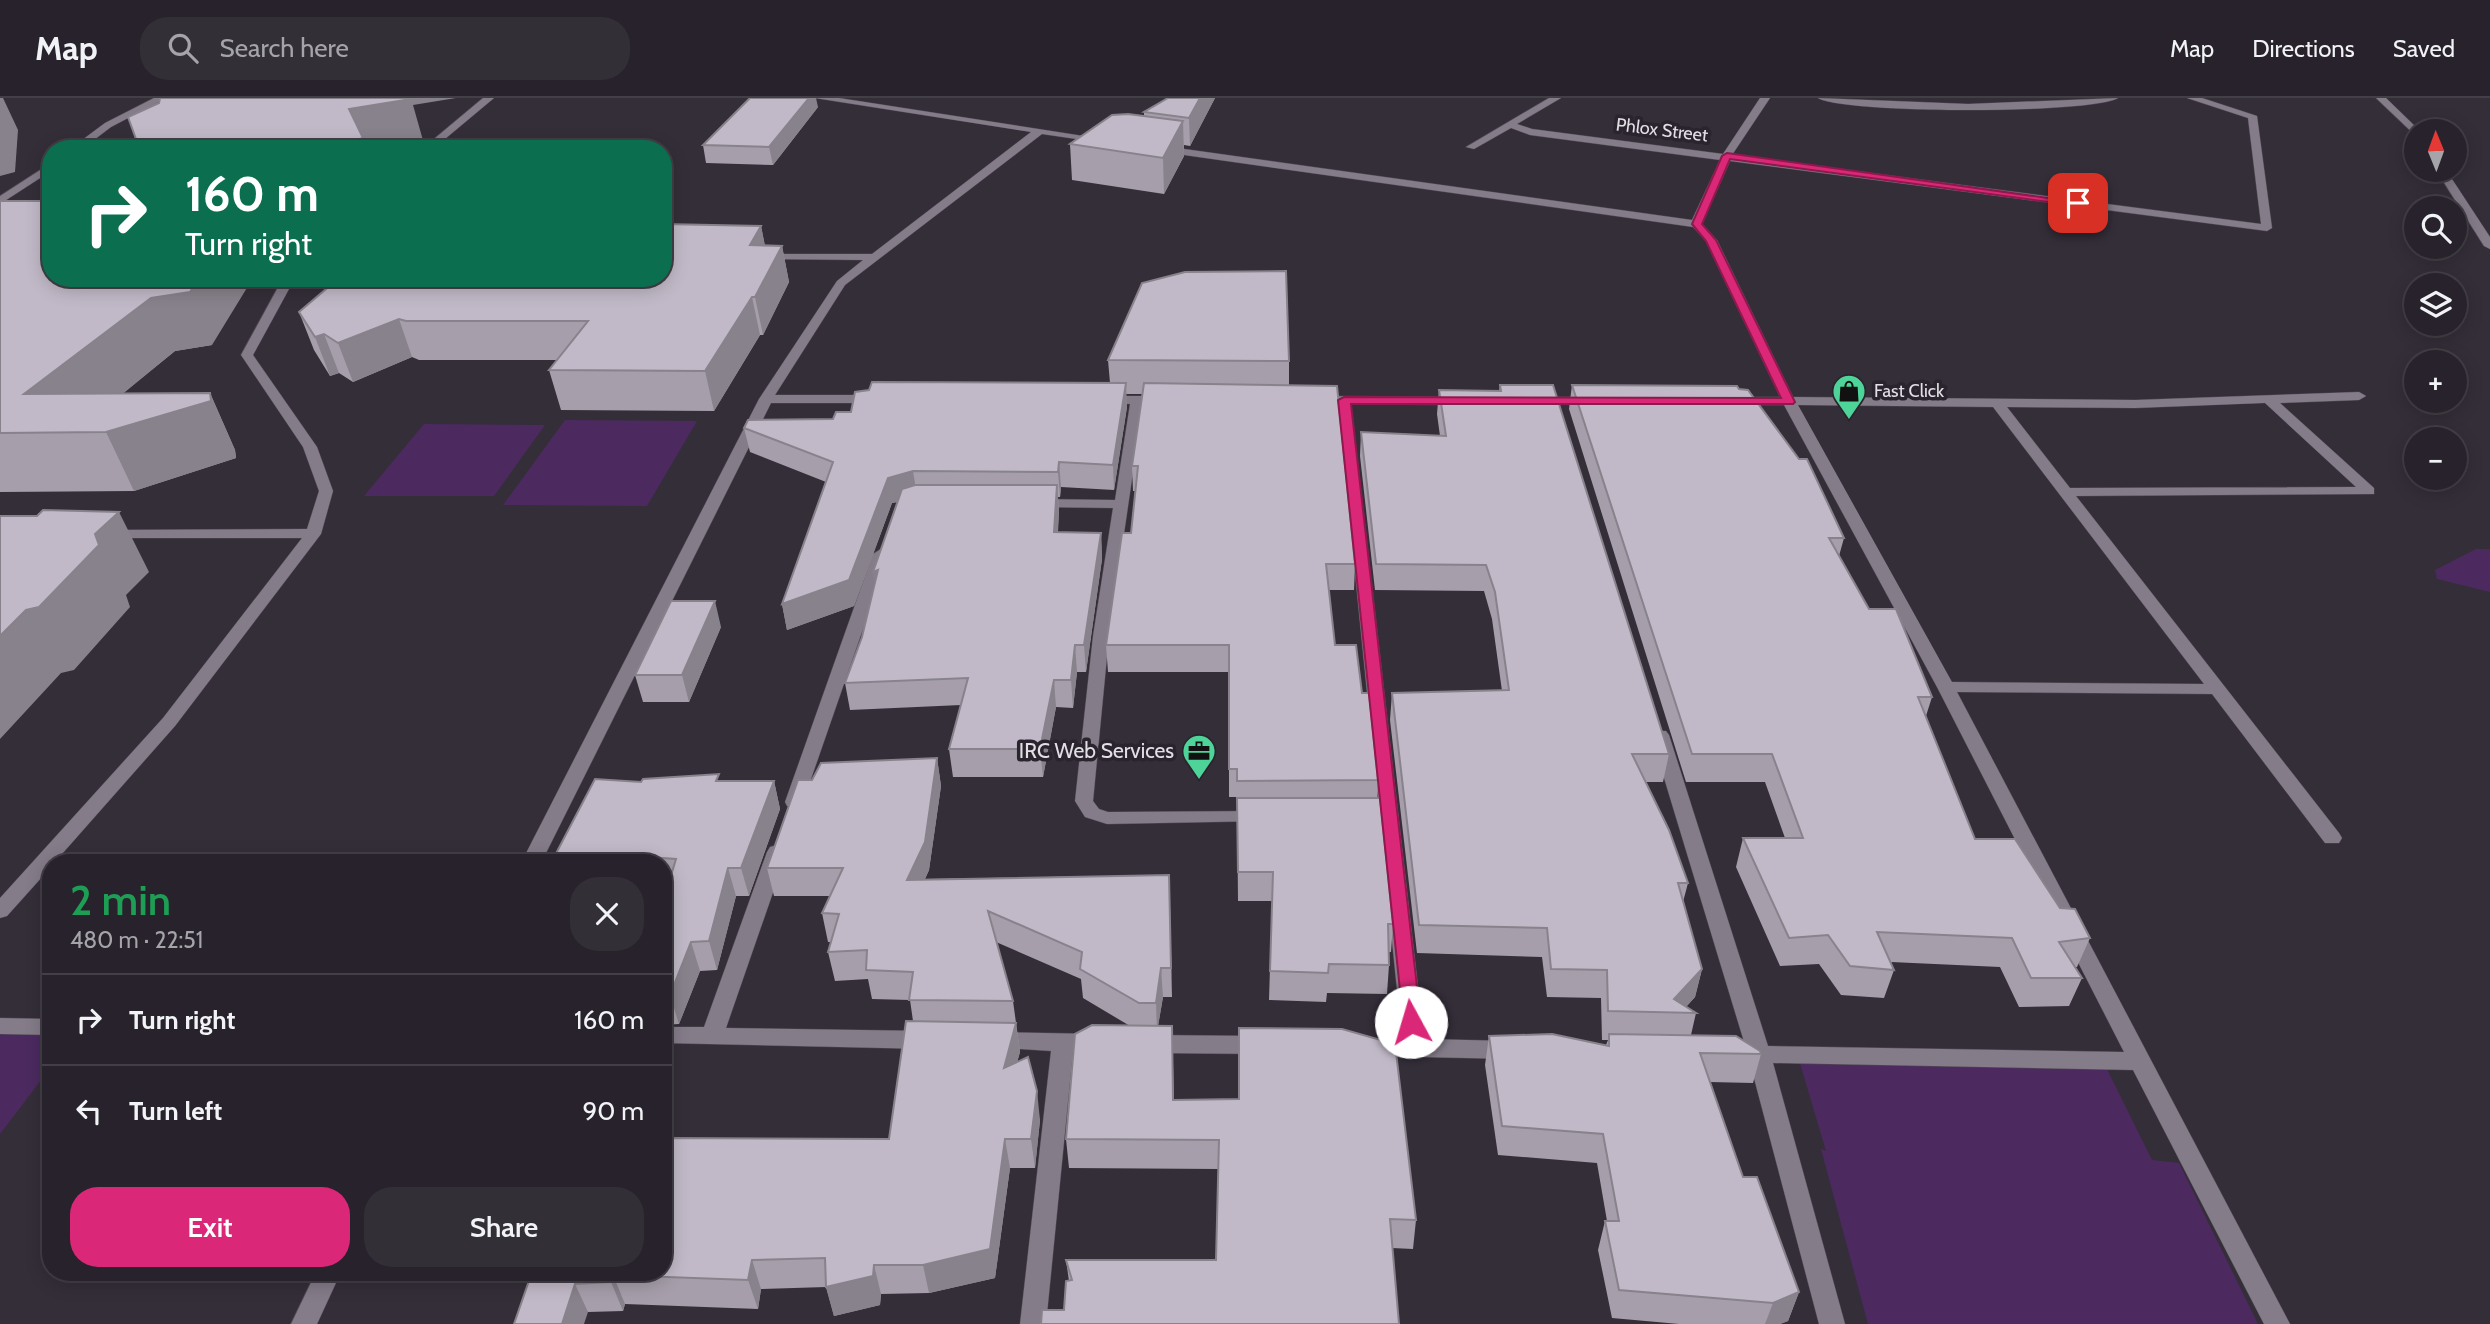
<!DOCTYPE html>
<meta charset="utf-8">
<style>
:root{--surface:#27222b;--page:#332f37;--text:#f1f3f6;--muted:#a4a4a9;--line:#433f47;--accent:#db2777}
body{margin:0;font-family:Cabin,sans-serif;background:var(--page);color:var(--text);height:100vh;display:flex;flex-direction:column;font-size:26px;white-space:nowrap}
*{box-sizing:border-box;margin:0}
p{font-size:23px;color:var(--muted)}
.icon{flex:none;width:38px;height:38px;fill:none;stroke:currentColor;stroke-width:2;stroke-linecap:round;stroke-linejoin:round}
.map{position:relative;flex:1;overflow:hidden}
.drawer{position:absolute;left:42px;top:756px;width:630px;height:427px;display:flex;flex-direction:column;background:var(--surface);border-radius:28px;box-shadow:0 4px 18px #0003,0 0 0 2px var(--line)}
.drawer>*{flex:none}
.hud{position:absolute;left:42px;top:42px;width:630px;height:147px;border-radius:28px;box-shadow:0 4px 18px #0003,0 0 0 2px var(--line);background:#0b6e4f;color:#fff;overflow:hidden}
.needle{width:46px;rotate:359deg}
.fabs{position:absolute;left:2404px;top:21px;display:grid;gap:14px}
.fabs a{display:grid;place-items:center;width:63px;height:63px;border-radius:50%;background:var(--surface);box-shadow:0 4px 18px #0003,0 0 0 2px var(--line);font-size:35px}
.pin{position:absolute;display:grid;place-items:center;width:60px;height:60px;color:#fff;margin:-30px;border-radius:14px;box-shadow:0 4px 10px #0006}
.me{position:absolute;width:77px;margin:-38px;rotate:354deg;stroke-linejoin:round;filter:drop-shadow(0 0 5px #0008)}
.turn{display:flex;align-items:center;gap:24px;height:147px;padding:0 28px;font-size:32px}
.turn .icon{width:91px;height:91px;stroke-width:2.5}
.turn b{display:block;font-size:49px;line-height:60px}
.round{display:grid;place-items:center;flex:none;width:74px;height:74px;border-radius:28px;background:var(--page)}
.summary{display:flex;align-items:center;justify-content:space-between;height:119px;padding:0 28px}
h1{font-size:42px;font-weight:600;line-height:52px;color:#1e9e55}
.primary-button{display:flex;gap:14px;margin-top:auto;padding:14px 28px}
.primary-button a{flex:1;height:80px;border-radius:28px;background:var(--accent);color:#fff;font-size:28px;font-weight:600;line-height:80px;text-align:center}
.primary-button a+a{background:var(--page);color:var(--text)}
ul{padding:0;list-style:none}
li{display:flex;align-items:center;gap:21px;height:91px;padding:0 28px;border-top:2px solid var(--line)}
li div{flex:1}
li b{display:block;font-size:26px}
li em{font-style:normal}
header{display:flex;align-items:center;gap:42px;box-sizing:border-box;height:98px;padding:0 35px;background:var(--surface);border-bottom:2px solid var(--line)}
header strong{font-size:33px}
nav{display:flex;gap:38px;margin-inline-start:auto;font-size:24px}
.search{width:490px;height:63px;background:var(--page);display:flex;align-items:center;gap:18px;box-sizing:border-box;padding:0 24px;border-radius:28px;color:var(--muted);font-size:26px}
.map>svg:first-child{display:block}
.green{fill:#4c2a60}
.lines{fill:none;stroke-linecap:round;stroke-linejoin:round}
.minor-casing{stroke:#504a53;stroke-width:1}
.secondary-casing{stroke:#504a53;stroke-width:1}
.minor{fill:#847c89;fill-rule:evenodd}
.secondary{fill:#847c89;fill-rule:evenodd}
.wall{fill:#a69fab}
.shaded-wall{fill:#87828b}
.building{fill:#c1b9c7;stroke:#87828b;stroke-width:2}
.route{fill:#db2777;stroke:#8e194d;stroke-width:2}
.labels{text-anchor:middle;stroke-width:7;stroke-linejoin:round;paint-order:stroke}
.far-street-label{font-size:18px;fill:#e3dfe6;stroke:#2a242f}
.far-poi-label{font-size:18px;fill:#e3dfe6;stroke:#2a242f;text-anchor:start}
.poi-label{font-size:21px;fill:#e3dfe6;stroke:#2a242f;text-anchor:end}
</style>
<header>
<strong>Map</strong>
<div class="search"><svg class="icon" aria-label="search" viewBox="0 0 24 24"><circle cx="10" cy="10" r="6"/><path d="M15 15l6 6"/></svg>Search here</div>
<nav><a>Map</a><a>Directions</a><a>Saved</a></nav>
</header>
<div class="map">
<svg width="2490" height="1226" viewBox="0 0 2490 1226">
<rect width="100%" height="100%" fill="#342e39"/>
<!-- green -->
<g class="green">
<polygon points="565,322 697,323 647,408 503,407"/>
<polygon points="424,326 545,327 494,398 364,398"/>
<polygon points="2476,451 2490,451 2490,494 2437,481 2435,472"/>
<polygon points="0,933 51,934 51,969 0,1036"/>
<polygon points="1799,962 2106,969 2152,1062 2179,1065 2258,1226 1868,1226 1821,1051 1826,1053"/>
</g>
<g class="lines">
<defs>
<g id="minor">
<polygon points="154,0 166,0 111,29 82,51 70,51 105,25"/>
<polygon points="483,0 494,0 433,51 422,51"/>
<polygon points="815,0 839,0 1109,42 1104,45 1042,36 845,187 775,297 875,297 882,301 875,305 771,305 541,765 521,765 759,301 837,183 863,162 761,161 757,160 757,156 872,156 1031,34"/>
<path d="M1549,0H1561L1517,26L1532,31L1723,56L1760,0H1770L1732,57L2261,126L2248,20L2187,0H2202L2257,18L2272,130L2267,133L1730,63L1702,126L1717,142L1793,299L2135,302L2359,294L2366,298L2359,302L2280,305L2374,390V396L2076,398L2339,735L2342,740L2339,745H2325L2212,596L1957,594L2290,1226H2264L2133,972L1773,965L1845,1226H1819L1750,965L1731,962L1728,956L1731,950L1745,947L1651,637L1654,633H1666L1669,637L1768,948L2124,954L1937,589L1784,307H1732L1725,303L1732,299H1780L1706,143L1693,129L1163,54L1158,51L1163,48L1692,122L1720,62L1530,37L1511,30L1474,51L1466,49ZM2265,305L2356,389L2070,390L2007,309L2135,310ZM1798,307L1993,309L2204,586L1952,584Z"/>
<path d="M1818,0L1968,6L2118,0C2092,16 1844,16 1818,0Z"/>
<polygon points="51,65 51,73 0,106 0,98"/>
<polygon points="283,180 295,180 253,257 317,349 333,393 321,436 175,628 54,765 51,765 51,769 7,818 0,820 0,800 163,620 302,440 105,440 100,438 97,435 100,432 307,431 319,393 303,349 241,257"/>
<polygon points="1102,298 1165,298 1172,302 1165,306 1143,306 1109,538 1093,703 1099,711 1108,714 1259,713 1266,715 1268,719 1266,723 1107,726 1085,719 1075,703 1093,538 1113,410 1038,409 1031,405 1038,401 1115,402 1130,306 1097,305 1095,302"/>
<polygon points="1316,298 1459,299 1466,303 1459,307 1351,306 1424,941 1511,943 1519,946 1522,952 1519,958 1511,961 1375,958 1367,955 1364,949 1367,943 1402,941 1380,725 1357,725 1348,719 1357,713 1379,713 1338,306 1311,305 1309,302"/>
<polygon points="1536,299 1592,299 1599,303 1592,307 1531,306 1529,303"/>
<polygon points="881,451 889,456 803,704 801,708 787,708 785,704 873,456"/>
<polygon points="777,747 784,749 787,754 726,930 927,933 935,936 938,942 935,948 927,951 663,945 663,929 704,929 767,754 770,749"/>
<polygon points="0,920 51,921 51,937 0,936"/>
<polygon points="997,934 1098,936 1106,939 1109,945 1106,951 1073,953 1046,1226 1020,1226 1051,953 989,949 986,943 989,937"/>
<polygon points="1151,937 1263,938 1271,941 1274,947 1271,953 1263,956 1151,955 1143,952 1140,946 1143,940"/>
<polygon points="316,1174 341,1174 317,1226 291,1226"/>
</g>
<g id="secondary">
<polygon points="2376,0 2386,0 2420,33 2417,33 2417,39"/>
<polygon points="2436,72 2446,72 2490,139 2490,151 2484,148"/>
</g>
</defs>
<!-- minor casing -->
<use href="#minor" class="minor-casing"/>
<!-- secondary casing -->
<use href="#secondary" class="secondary-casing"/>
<!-- minor -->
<use href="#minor" class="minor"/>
<!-- secondary -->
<use href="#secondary" class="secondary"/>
</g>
<!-- wall -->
<g class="wall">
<polygon points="1215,0 1190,48 1184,47 1184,58 1164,96 1072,82 1070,46 1144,18 1144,14"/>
<polygon points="818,9 773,67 706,65 703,47"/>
<polygon points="0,103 212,247 175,253 123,295 210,295 235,352 236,360 134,393 0,394"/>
<polygon points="761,128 765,148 782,148 789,184 763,237 760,237 714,313 561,312 549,272 557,262 419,262 412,259 353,284 339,275 330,278 314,252 299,214"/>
<polygon points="1108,262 1289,263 1289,287 1355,466 1354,492 1329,492 1335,547 1362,595 1378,682 1377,700 1393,826 1391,854 1389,854 1389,867 1387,896 1327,895 1326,904 1269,902 1272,803 1238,803 1237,699 1229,699 1229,574 1108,574 1106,547 1131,435 1135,393 1133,393 1132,368 1143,296 1126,296 1127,309 1114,392 1061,389 1060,399 1058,399 1059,412 1058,434 1101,435 1102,461 1086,574 1077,574 1073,610 1056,609 1043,679 953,679 949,651 961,607 850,612 845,585 862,539 898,404 892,405 854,508 787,532 782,506 826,384 750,354 744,330 833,321 851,314 1110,285"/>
<polygon points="1500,287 1669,656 1663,684 1646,684 1688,785 1683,804 1702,871 1695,899 1686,909 1696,915 1691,937 1761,956 1753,985 1710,984 1743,1079 1799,1194 1788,1223 1780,1226 1679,1226 1612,1220 1598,1152 1605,1123 1607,1123 1597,1065 1498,1057 1485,967 1489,938 1606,947 1608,942 1602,942 1601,900 1547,899 1542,859 1417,855 1390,622 1392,595 1502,593 1492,521 1484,493 1375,492 1360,358 1361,334 1440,338 1437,316 1439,292 1499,293"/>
<polygon points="1572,287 1739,291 1844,440 1839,458 1869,511 1932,599 1926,618 1975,741 2060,810 2090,840 2077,869 2075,869 2082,880 2069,908 2019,909 2000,869 1891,864 1894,872 1884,900 1841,897 1819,866 1780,868 1736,769 1743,740 1785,740 1765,684 1686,684 1569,311"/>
<polygon points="721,529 689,604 643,604 635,577"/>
<polygon points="937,660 941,688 929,772 925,781 1169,777 1172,899 1163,899 1158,928 1172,928 1174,1002 1416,1122 1413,1151 1392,1150 1064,1212 1069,1183 1066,1162 1216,1162 1219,1071 1069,1070 1066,1041 1130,928 1083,900 1081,881 996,844 1013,903 1020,954 1017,964 1040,1022 1035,1070 1010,1070 995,1180 929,1195 881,1196 880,1207 834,1218 826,1189 761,1191 758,1211 625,1206 623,1213 588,1214 532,1174 889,1041 913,923 910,902 872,901 868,881 835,883 828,854 831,844 828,844 822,815 830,798 774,798 767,770 812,682"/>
<polygon points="774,683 780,711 749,798 736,798 717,872 700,873 679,926 663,927 663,804 668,789 663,788 663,765 551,765 641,684"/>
</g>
<!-- shaded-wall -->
<g class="shaded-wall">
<polygon points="0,0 3,0 18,32 15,74 0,78"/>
<polygon points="404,0 456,0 413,7 424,46 395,51 323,51 349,11"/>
<polygon points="809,0 816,0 818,9 773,67 769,49"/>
<polygon points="1200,0 1215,0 1190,48 1189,20"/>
<polygon points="1183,23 1184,58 1164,96 1163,60"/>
<polygon points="761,128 768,164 750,147"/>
<polygon points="782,148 789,184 763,237 755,199"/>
<polygon points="199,180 253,180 212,247 175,253 75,335 24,296 151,200"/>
<polygon points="752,199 760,237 714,313 705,273"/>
<polygon points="399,221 412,259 353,284 338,245"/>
<polygon points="324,236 339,275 330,278 315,239"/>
<polygon points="1126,285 1127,309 1114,392 1113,367"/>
<polygon points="210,295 235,352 236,360 134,393 106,334"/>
<polygon points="1059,364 1061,389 1060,399 1058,374"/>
<polygon points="913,373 917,398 892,405 854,508 787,532 782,506 888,380"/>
<polygon points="1057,387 1059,412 1056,460 1054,434"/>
<polygon points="119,414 149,474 126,497 130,509 74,572 61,575 0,641 0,538 95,436"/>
<polygon points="1101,435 1102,461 1086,574 1084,547"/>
<polygon points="878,472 877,500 873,474"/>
<polygon points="715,503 721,529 689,604 682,577"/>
<polygon points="1075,547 1077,574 1073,610 1071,582"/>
<polygon points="1054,582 1056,609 1043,679 1040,651"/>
<polygon points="937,660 941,688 929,772 912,810 907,782"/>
<polygon points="774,683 780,711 749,798 741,770"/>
<polygon points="728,770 736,798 717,872 709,843"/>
<polygon points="1169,777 1170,806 1172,899 1171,870"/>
<polygon points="691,844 700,873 679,926 670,897"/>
<polygon points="1161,870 1163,899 1157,934 1156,905"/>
<polygon points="1702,871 1695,899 1681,914 1674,901"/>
<polygon points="1016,925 1020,954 1008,999 1004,970"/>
<polygon points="663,933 668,948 663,958"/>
<polygon points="1037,993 1040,1022 1035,1070 1031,1041"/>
<polygon points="1005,1041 1010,1070 995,1180 929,1195 923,1167"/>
<polygon points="752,1162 761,1191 758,1211 748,1182"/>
<polygon points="874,1167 881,1196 880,1207 834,1218 826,1189"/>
<polygon points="613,1177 625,1206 623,1213 611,1184"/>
<polygon points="575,1186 588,1214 584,1226 562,1226"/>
<polygon points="1799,1194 1788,1223 1780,1226 1765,1226 1773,1205"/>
</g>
<!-- building -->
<g class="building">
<polygon points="160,0 410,0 411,1 349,11 363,40 323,51 134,51 136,41 128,19 159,5"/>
<polygon points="750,0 809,0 769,49 703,47"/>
<polygon points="1168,0 1200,0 1189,20 1144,14"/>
<polygon points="1128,16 1183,23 1163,60 1070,46 1112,17"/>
<polygon points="0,103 51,103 51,180 199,180 190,194 151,200 24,296 210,295 211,303 106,334 0,335"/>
<polygon points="663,126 761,128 750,147 782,148 755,199 752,199 705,273 549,272 588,223 406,223 399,221 338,245 324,236 315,239 299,214 339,180 663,180"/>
<polygon points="1286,173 1289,263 1108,262 1142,185 1185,174"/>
<polygon points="872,284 1126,285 1113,367 1059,364 1058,374 913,373 888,380 849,482 782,506 833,364 744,330 748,322 833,321 836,314 851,314 855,294 869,292"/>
<polygon points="1144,285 1337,288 1355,466 1326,466 1335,547 1356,547 1362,595 1369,595 1378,682 1237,683 1237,671 1229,671 1229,547 1106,547 1122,435 1131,435 1138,368 1132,368"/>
<polygon points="1500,287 1553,287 1669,656 1632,656 1669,732 1688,785 1678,785 1702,871 1674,901 1696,915 1608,913 1607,872 1551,871 1547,830 1419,827 1392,595 1509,592 1495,494 1486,467 1376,466 1361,334 1446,338 1439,292 1501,293"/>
<polygon points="1572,287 1737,288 1739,291 1748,292 1799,361 1807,361 1844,440 1829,440 1869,511 1896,511 1932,599 1918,599 1975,741 2015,741 2060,810 2075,811 2090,840 2059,844 2082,880 2031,880 2012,840 1877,834 1894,872 1850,868 1828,837 1789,840 1743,740 1803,740 1772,656 1692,656"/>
<polygon points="915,387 1057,387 1054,434 1101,435 1084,547 1075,547 1071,582 1054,582 1040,651 949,651 968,580 845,585 862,539 878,472 873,474 902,391"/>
<polygon points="43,412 119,414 95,436 99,447 39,509 26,512 0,538 0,418 37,418"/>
<polygon points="671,503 715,503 682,577 635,577"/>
<polygon points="937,660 925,744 907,782 1169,777 1171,870 1161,870 1156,905 1139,905 1080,871 1082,854 988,813 1013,903 909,902 913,874 866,872 867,852 828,854 839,816 822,815 843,770 767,770 798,682 812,682 821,665"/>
<polygon points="719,676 716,683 774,683 741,770 728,770 709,843 691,844 670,897 663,898 663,804 676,761 601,756 600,765 551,765 595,681 641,684 643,681"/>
<polygon points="1237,700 1380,700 1393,826 1388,826 1389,867 1329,866 1328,875 1270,873 1273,774 1238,774"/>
<polygon points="906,923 1016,925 1004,970 1028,959 1037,993 1031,1041 1005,1041 990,1151 923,1167 874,1167 873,1178 826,1189 825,1160 752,1162 748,1182 613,1177 611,1184 575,1186 562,1226 514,1226 532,1174 663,1174 663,1040 889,1041"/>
<polygon points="1092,927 1172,928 1173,1002 1239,1001 1239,930 1342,931 1395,946 1416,1122 1390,1121 1399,1226 1041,1226 1042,1212 1064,1212 1066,1183 1072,1182 1066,1162 1216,1162 1219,1042 1066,1041 1075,936"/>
<polygon points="1552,936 1609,948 1609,936 1736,938 1760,953 1761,956 1700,955 1743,1079 1757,1079 1799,1194 1773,1205 1619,1192 1605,1123 1619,1123 1603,1036 1502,1028 1489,938"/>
</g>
<!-- route -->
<polygon class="route" points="1727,55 2083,105 2078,108 1730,61 1702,126 1716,142 1795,304 1793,306 1351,306 1421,924 1418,930 1404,930 1338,302 1344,299 1781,300 1706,143 1692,126 1722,58"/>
<!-- icons -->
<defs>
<symbol id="shop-pin" viewBox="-11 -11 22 30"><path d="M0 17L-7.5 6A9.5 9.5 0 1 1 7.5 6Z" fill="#4ed399" stroke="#2a242f"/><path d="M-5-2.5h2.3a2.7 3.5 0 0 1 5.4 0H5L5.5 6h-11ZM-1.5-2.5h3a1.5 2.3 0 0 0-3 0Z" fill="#111"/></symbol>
<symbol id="office-pin" viewBox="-11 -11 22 30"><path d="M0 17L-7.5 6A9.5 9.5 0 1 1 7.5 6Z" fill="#4ed399" stroke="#2a242f"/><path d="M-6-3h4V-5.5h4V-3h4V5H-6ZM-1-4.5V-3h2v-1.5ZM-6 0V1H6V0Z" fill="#111"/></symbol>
</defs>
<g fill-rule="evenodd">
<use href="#shop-pin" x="1830" y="274" width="38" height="52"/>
<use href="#office-pin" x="1180" y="634" width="38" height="52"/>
</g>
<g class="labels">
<!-- far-street labels -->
<g class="far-street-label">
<text transform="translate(1662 32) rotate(7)" y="6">Phlox Street</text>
</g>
<!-- far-poi labels -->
<g class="far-poi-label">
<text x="1874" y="299">Fast Click</text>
</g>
<!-- poi labels -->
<g class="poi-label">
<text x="1174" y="660">IRC Web Services</text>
</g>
</g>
</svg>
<div class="fabs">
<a><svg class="needle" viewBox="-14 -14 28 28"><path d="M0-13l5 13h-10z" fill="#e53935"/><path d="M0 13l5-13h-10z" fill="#a4a4a9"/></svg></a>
<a><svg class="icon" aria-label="search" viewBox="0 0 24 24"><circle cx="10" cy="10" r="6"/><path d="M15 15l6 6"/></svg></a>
<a><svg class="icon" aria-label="layers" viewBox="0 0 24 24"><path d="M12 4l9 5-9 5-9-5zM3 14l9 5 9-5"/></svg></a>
<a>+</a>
<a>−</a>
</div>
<div class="pin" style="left:2078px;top:105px;background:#d93025"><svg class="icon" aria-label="arrive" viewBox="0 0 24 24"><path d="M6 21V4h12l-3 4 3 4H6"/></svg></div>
<svg class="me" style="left:1411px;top:924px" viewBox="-20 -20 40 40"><circle r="19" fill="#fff"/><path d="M0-13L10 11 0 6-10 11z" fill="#db2777"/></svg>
<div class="hud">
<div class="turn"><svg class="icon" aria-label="right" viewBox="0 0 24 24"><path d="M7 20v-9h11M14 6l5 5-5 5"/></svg><div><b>160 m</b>Turn right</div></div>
</div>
<section class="drawer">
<div class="summary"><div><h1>2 min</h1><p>480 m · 22:51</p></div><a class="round"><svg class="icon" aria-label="close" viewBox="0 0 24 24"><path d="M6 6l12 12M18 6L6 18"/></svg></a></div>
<ul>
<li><svg class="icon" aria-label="right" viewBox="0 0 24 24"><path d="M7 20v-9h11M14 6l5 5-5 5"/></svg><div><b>Turn right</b></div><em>160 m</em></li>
<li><svg class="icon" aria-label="left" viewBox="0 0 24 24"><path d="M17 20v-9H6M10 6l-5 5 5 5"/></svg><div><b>Turn left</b></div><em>90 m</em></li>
</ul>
<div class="primary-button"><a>Exit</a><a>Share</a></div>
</section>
</div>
